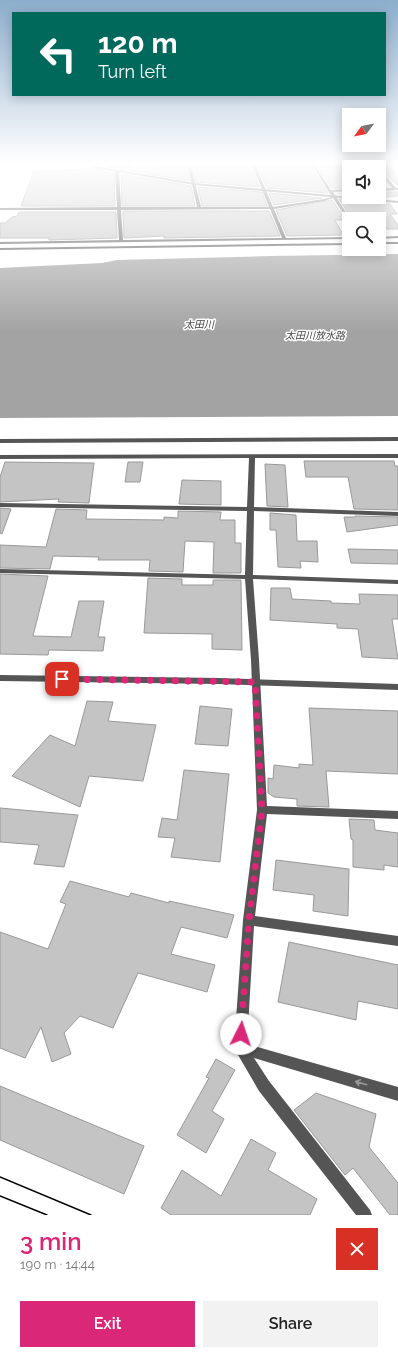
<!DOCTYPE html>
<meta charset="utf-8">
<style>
:root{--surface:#fff;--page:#f2f2f2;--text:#222;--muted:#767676;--accent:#db2777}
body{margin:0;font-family:Raleway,"Noto Sans JP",sans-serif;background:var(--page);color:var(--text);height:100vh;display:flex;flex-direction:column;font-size:15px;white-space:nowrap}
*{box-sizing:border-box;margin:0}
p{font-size:13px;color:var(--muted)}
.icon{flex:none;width:22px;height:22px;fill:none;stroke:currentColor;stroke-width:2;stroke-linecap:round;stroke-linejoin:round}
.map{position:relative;height:1215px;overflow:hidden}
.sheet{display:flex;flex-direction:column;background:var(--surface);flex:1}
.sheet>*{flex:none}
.banner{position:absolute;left:12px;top:12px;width:374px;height:84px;border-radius:0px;box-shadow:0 2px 10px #0003;background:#00695c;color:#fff;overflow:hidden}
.needle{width:26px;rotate:238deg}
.controls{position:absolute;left:342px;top:108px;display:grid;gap:8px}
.controls a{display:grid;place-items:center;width:44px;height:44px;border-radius:0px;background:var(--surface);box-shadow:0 2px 10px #0003;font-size:20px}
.pin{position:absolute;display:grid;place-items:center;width:34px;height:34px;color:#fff;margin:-17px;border-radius:8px;box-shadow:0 2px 6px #0006}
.me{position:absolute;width:44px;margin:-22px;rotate:4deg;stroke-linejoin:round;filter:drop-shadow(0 0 3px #0008)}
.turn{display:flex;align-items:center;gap:14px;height:84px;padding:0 20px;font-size:18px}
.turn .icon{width:52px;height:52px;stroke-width:2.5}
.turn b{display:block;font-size:28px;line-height:34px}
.round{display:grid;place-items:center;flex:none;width:42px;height:42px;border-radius:0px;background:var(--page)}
.headline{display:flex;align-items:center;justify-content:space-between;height:68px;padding:0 20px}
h1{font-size:24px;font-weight:600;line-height:30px;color:var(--accent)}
.primary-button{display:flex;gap:8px;margin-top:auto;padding:8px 20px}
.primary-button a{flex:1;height:46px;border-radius:0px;background:var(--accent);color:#fff;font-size:16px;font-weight:600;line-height:46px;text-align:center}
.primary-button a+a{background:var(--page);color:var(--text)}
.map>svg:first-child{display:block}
.water{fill:#a3a3a3}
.building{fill:#c4c4c4;stroke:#999}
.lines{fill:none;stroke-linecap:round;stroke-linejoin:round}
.minor{fill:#555;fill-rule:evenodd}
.tertiary{fill:#555;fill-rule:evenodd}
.tram{stroke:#000;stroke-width:1.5}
.oneway{stroke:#999}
.route{stroke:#db2777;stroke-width:7;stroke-dasharray:0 12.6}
.labels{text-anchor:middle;stroke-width:3;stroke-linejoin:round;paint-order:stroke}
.far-water-label{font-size:10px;font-style:italic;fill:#444;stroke:#fff}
</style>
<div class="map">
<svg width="398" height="1215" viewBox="0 0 398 1215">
<rect width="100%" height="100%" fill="#fff"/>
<!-- water -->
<polygon class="water" points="398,254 398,416 0,418 0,268 102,263 117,260 271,256"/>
<!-- building -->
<g class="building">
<polygon points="107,162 121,162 121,164 130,164 130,168 160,168 158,162 186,162 190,181 107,167"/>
<polygon points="191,162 250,162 259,187 196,182"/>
<polygon points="255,162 309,163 328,193 267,188"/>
<polygon points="318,162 369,162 372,167 349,167 349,188 332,188 315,163 319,163"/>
<polygon points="375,162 384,162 398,178 398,186"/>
<polygon points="94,169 114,173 115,206 21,206 34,171"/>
<polygon points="121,174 191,186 195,206 122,206"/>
<polygon points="198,187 262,192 267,206 202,206"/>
<polygon points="379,192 398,192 398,196 385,197 386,198 370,197 379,197"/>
<polygon points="269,193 322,198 274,205"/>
<polygon points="339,199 390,204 397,214 390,214 398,225 398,229 384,229 379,219 375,216 350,216"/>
<polygon points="332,200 343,216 340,216 342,220 335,220 343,235 287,236 276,210"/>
<polygon points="123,211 269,211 280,236 164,238 164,236 124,238"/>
<polygon points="19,212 116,212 117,238 49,240 49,238 0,238 0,223 5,223 12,217 17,216"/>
<polygon points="304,461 394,461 395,466 398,466 398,510 354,509 348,477 306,477"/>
<polygon points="5,462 94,463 89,503 58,502 59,499 0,502 0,477"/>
<polygon points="128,462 143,462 140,482 125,482"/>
<polygon points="265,464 285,465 288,507 267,506"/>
<polygon points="182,480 221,481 221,505 179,504"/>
<polygon points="0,508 11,509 2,534 0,533"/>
<polygon points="56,509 87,510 86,519 164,520 164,517 178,518 178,511 221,512 220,520 235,520 235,543 241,543 241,573 213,573 214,542 185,541 183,572 149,571 150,560 98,560 99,557 53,556 50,569 0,568 0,545 46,547"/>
<polygon points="270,513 296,515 297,541 317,541 318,562 300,561 301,568 278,567 276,530 270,530"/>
<polygon points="355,516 398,517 398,525 347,532 344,517 355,517"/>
<polygon points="348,549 398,550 398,564 351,563"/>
<polygon points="0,574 48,576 33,636 71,637 79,601 104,601 98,637 105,637 103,651 49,650 48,655 0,654"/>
<polygon points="148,578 182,579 182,585 213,585 213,580 241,580 242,650 212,649 212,634 144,633"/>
<polygon points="271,588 290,588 292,599 331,601 331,603 360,604 359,594 398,595 398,619 392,619 398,659 362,657 358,629 337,628 337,624 270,620"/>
<polygon points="87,701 113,702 108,721 156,725 143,781 89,776 80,807 12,776 50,735 75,746"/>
<polygon points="200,706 232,709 228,746 195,744"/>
<polygon points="309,708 398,711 398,774 326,771 329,807 297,806 297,799 274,797 268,793 268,778 273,779 274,765 299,768 299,764 313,765"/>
<polygon points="184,770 229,774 220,862 171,857 175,838 158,837 162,818 177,820"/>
<polygon points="0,808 78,815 64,867 34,864 39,845 0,842"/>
<polygon points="349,819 374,820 375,830 398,833 398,867 384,865 384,870 353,867 353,840 351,839"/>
<polygon points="276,860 349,869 348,916 313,911 314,895 273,890"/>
<polygon points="70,881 129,897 131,893 169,903 169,901 234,915 227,938 181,927 171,954 215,965 207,992 138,973 113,1028 80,1016 64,1033 71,1054 52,1062 41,1027 25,1058 0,1048 0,932 48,949 66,904 60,902"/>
<polygon points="289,942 398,965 398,1009 358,1001 356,1020 278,1002"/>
<polygon points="216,1059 235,1070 212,1111 224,1119 206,1153 177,1135 209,1078 206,1077"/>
<polygon points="0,1086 144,1146 124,1194 0,1140"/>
<polygon points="316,1093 376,1114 369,1147 398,1183 398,1215 390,1215 353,1168 345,1175 294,1110"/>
<polygon points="251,1139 276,1153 268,1170 317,1199 310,1215 171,1215 161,1208 182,1170 221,1196"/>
</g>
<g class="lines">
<!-- minor -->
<g class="minor">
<polygon points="0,162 3,162 0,166"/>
<path d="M187,162H190L201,207H269L251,162H254L273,207L324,199L332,197L310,162H313L331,190L349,189V191L333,192L350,219L349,222L333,198L324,201L274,209L286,238L349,237V239L0,244V242L119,240L117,210H0V208L117,207L115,171L117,170L119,171L121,207H197ZM270,209L282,238L123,240L121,210Z"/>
<polygon points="370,162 373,162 378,167 374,167"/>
<polygon points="379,169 396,188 398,188 398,190 379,191 379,189 392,188 379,172"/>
<polygon points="398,236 398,238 379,239 379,237"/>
<polygon points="398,454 398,458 255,458 254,507 398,512 398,516 254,511 253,575 398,580 398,584 253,579 259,660 267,806 398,811 398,819 267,814 255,916 398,936 398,946 254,926 247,1044 398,1087 398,1101 254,1058 269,1081 370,1210 372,1215 356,1215 259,1091 234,1048 243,920 257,810 251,660 245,579 0,573 0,569 245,575 247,511 0,507 0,503 247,507 249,458 0,459 0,455"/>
</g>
<!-- tertiary -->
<g class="tertiary">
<polygon points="94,166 194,183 398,201 398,203 194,185 95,168"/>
<rect x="379" y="242" width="19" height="2"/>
<polygon points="349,243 349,245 0,250 0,248"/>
<polygon points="398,437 398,441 0,443 0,439"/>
<polygon points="0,675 218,678 398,684 398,690 218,684 0,681"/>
</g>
<!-- tram -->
<g class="tram">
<polyline points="0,1177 91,1215"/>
<polyline points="0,1196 47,1215"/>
</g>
</g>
<!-- one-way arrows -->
<defs><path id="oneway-shaft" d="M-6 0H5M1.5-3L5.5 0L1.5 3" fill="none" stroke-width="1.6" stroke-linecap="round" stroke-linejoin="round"/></defs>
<use class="oneway" href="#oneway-shaft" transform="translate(361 1083) rotate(-164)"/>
<!-- sky -->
<linearGradient id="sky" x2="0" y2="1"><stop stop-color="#8cadcc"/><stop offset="0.49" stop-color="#fff"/><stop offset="1" stop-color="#fff" stop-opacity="0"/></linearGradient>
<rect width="398" height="332" fill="url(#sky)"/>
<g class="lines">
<!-- route -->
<polyline class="route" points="62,679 255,682 262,810 249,920 241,1034"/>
</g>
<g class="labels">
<!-- far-water labels -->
<g class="far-water-label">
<text transform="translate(199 324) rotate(-1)" y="4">太田川</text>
<text x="315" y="339">太田川放水路</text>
</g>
</g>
</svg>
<div class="controls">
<a><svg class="needle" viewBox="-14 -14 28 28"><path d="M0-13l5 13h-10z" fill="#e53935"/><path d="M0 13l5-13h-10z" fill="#767676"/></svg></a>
<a><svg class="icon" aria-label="sound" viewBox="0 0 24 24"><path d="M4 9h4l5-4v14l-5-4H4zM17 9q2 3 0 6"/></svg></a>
<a><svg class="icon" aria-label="search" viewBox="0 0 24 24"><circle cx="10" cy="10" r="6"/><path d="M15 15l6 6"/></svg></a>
</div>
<div class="pin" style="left:62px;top:679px;background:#d93025"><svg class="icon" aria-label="arrive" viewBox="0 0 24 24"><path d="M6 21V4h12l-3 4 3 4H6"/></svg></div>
<svg class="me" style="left:241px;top:1034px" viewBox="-20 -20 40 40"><circle r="19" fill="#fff"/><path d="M0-13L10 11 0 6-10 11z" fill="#db2777"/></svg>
<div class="banner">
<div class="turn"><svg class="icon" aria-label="left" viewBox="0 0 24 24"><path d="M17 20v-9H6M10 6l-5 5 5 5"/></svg><div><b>120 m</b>Turn left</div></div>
</div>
</div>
<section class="sheet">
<div class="headline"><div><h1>3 min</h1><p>190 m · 14:44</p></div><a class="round" style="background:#d93025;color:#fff"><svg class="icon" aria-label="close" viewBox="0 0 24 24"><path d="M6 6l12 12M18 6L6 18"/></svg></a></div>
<div class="primary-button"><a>Exit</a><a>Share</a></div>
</section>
